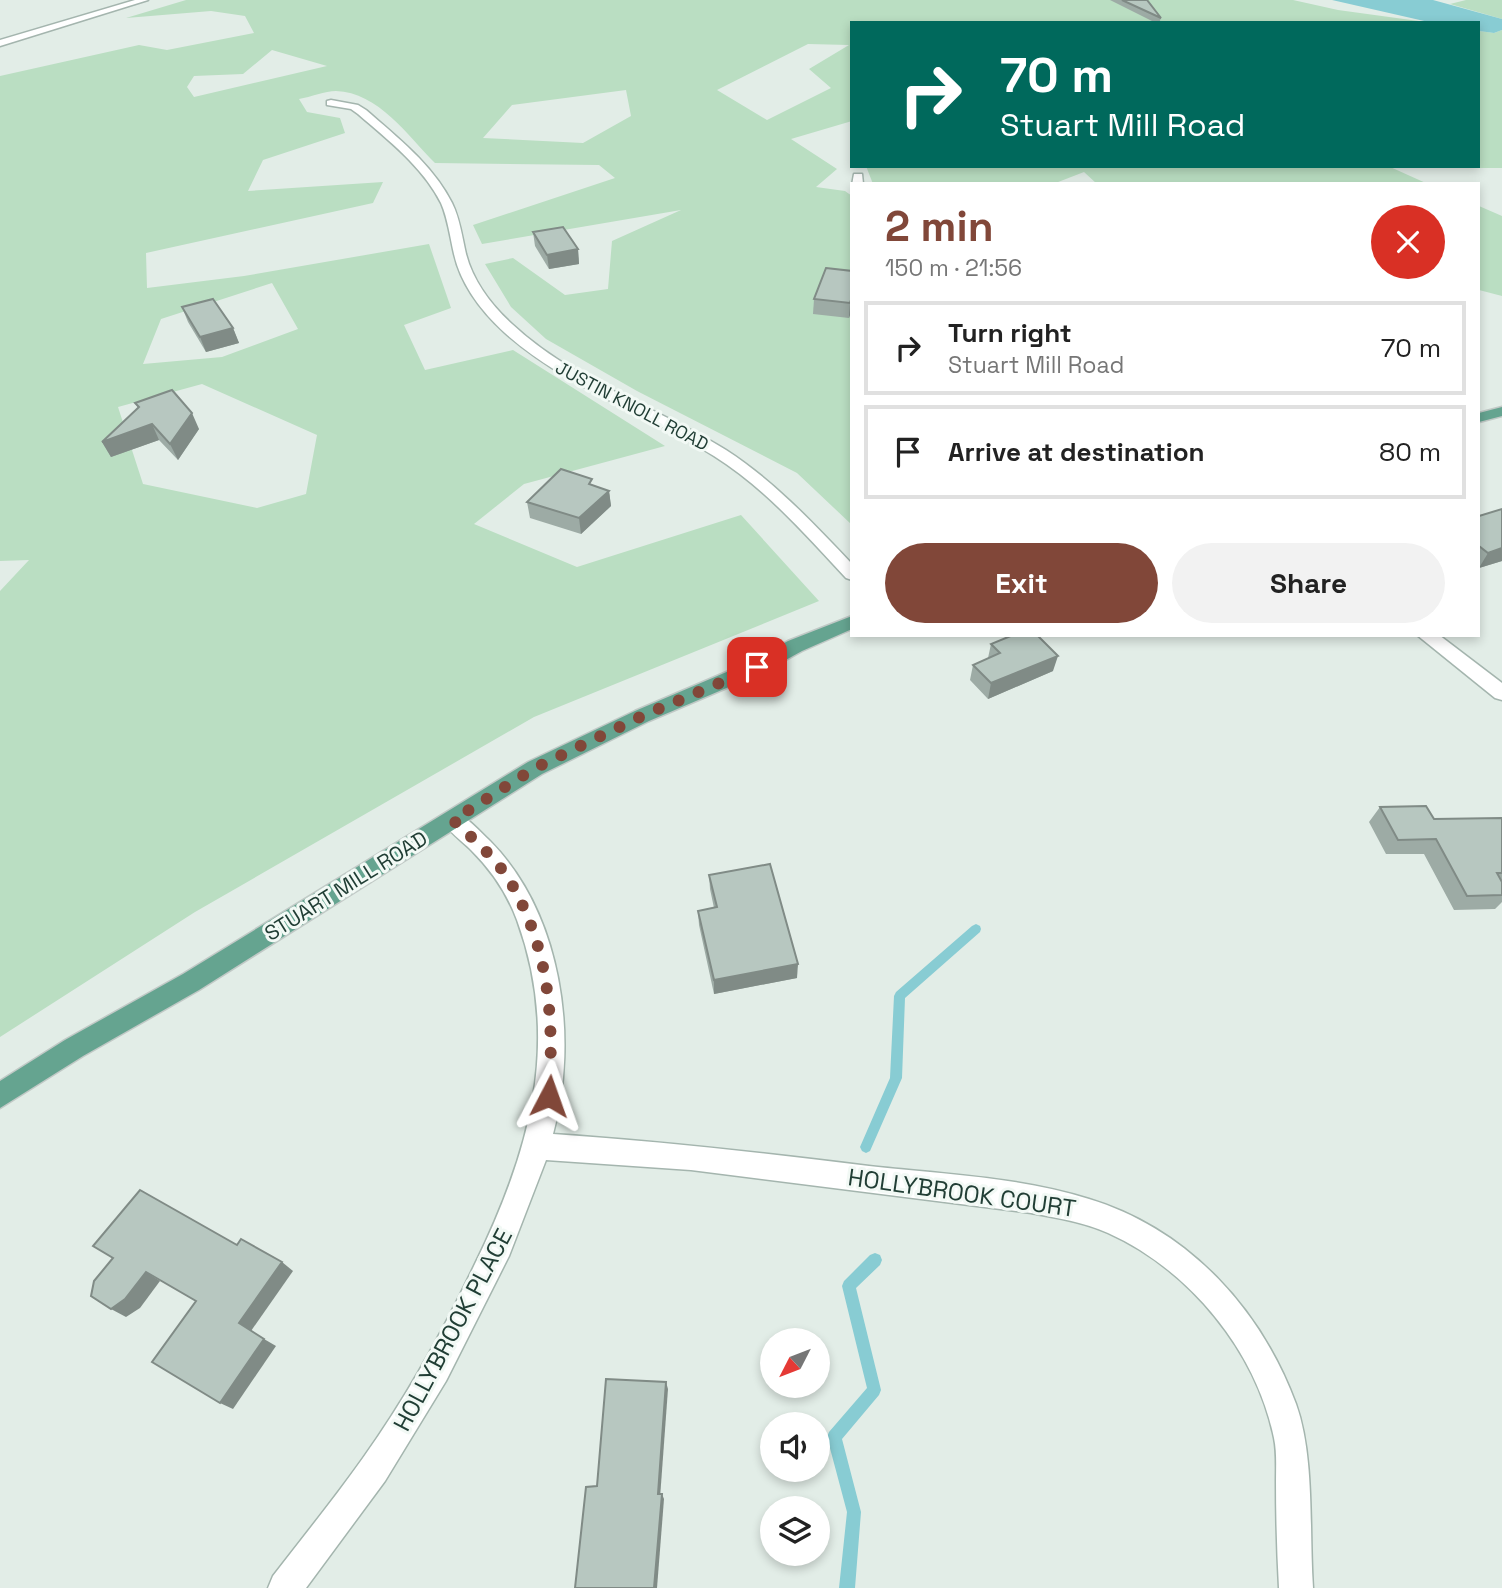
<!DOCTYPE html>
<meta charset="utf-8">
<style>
:root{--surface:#fff;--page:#f2f2f2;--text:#222;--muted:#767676;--line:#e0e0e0;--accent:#814739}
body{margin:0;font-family:"Space Grotesk",sans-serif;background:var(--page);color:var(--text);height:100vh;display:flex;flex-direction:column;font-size:26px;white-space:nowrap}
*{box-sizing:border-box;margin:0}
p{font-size:23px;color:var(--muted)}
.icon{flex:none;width:38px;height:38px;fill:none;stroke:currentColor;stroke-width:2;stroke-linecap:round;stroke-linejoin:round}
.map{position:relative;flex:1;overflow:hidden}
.side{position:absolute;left:850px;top:182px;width:630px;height:455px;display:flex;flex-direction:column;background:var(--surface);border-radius:0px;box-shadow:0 4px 10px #0003}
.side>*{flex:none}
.guide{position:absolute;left:850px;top:21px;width:630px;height:147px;border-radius:0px;box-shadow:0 4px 10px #0003;background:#00695c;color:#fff;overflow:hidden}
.needle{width:46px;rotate:228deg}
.fabs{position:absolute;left:760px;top:1328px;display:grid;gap:14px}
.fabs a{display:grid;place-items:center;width:70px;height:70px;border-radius:50%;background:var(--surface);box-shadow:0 4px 10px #0003;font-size:35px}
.pin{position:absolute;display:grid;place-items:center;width:60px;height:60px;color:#fff;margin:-30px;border-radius:14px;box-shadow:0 4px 10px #0006}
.me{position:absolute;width:77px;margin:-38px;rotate:4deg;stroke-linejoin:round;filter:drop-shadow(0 0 5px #0008)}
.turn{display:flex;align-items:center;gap:24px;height:147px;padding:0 35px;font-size:32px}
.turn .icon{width:91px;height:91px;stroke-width:2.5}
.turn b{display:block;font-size:49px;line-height:60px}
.round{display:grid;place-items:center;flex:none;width:74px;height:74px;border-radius:37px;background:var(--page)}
.summary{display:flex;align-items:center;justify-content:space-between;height:119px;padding:0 35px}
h1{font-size:42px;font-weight:700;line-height:52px;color:var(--accent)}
.primary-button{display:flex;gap:14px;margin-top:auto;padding:14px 35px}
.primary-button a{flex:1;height:80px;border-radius:42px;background:var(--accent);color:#fff;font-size:28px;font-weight:700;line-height:80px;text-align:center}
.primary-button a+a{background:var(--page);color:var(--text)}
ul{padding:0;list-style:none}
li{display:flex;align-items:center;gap:21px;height:94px;margin:0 14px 10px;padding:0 21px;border:4px solid var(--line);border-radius:0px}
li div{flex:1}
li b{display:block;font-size:26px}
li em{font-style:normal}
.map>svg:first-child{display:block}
.green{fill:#badec2;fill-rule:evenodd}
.water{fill:#88ccd3}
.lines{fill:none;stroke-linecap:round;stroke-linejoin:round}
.stream{fill:#88ccd3;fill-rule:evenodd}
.minor-casing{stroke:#a4b5ae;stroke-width:3}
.major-casing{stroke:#c1c9c6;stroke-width:3}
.minor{fill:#fff;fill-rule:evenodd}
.major{fill:#65a490;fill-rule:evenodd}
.wall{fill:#9daba5}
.shaded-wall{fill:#808b86}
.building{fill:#b7c7c0;stroke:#808b86;stroke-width:2}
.route{stroke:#814739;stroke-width:12;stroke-dasharray:0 21.6}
.labels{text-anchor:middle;stroke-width:6;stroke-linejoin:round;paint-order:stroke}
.far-street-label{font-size:18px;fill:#213e35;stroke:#f2f9f5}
.street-label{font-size:21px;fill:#213e35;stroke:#f2f9f5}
.near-street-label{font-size:24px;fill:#213e35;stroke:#f2f9f5}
</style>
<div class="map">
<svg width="1502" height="1588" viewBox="0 0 1502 1588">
<rect width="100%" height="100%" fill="#e2ede7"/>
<!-- green -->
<g class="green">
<path d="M186,0H1293L1338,10L1433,23H852V121L791,139L837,169L816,187L845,191L852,196V525L797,473L637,391L546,339L511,307L485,264L513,258L565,295L608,289L612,241L681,210L482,244L473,225L615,178L599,165L435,163C408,136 378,92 336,91C325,91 311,97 299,99L307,112L340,118L345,133L263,160L248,191L383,182L373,203L146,253L147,288L244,276L429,244L451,308L404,325L425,370L513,350L665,446L524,484L474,524L577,567L741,515L819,601L534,717L195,912L0,1037V591L29,560L0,561V76L139,45L167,50L254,33L245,16L211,11L126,18ZM808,44L849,45L809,69L831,88L767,120L717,90ZM272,50L327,66L194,97L187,87L194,76L243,74ZM626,90L631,116L583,143L483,138L512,105ZM272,283L298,329L222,357L143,364L161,319ZM202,384L317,435L306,494L257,508L143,484L118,407Z"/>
<polygon points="1466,0 1502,0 1502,19 1450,4"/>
<polygon points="1502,30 1502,168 1480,168 1479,31 1494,33"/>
<polygon points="866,166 1388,166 1428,184 1097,184 1084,172 1053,184 873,184"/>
<polygon points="1479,206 1502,216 1502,296 1479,290"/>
</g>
<!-- water -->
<polygon class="water" points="1332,0 1433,0 1502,19 1502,30 1494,33 1479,31 1479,23 1433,23"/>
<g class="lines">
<!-- stream -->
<g class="stream">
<polygon points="976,924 980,926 981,929 980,932 905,998 902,1078 870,1151 866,1153 862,1151 860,1147 890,1078 894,996 896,992 972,926"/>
<polygon points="875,1253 880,1255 882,1260 880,1265 856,1288 881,1390 879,1395 842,1439 861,1512 855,1588 839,1588 847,1512 827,1437 829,1432 867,1388 842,1286 844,1281 870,1255"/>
</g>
<defs>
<g id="minor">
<polygon points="135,0 148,0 0,46 0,40"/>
<path d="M331,100L358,105L366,110C397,137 433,165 452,203C460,219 462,237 466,254C473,281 491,305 512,324C574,382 656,406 726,450C774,481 813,523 852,564V580L846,578C805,534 765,488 714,456C645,413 567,388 505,333C482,312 461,285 454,254C450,237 448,219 441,203C423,167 388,140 358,114L351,109L327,105V101Z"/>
<polygon points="854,174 862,174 863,184 852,185"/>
<polygon points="1417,635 1439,635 1502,683 1502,700 1495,698"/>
<path d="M453,812C467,816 479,831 490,841C562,914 579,1038 553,1134C659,1141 764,1153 869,1166C942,1174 1019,1177 1089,1199C1188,1229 1261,1309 1296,1404C1315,1457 1309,1531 1313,1588H1279C1277,1552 1276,1517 1276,1481C1276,1467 1277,1452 1274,1438C1256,1351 1190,1270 1108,1233C1084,1222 1057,1218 1031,1213L691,1170L546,1160L509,1256L446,1381L385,1481L306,1588H268L273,1576C303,1537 334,1499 363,1458C406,1398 442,1333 474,1266C529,1154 562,1043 517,920C507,893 492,871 471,850C462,841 449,832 442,820L445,814Z"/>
</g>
<g id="major">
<polygon points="1502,407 1502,416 1479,422 1479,413"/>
<polygon points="852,616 852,629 802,651 764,672 649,721 542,774 199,990 83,1056 0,1108 0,1081 65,1040 183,974 528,762 635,711 750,662 788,641"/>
</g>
</defs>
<!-- minor casing -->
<use href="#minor" class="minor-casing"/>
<!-- major casing -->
<use href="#major" class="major-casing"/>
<!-- minor -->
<use href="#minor" class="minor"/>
<!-- major -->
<use href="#major" class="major"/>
</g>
<!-- wall -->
<g class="wall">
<polygon points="1110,0 1147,0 1161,18 1159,23 1156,23"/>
<polygon points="533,232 578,249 579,264 549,269 535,246"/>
<polygon points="852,271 852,309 849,318 813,314 814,299"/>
<polygon points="182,307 233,328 239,343 206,352 188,322"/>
<polygon points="135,403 199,429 178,460 159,440 111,457 102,442 138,408"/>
<polygon points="593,486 609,491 611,506 581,534 530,518 527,502"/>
<polygon points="1502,509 1502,561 1479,568 1479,516"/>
<polygon points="991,644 1053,671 988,699 970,680 973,665 988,658"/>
<polygon points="1380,807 1434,819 1502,818 1502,902 1495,909 1454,910 1424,854 1386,854 1369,822"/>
<polygon points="709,875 797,978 714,994 699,925 698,911 714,908 710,889"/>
</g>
<!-- shaded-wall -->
<g class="shaded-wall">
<polygon points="578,249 579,264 549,269 547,255"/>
<polygon points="852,297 852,309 849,318 850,303"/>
<polygon points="233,328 239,343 206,352 200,337"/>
<polygon points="192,413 199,429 178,460 170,444"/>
<polygon points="152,424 159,440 111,457 102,442"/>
<polygon points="609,491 611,506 581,534 579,518"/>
<polygon points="1502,548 1502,561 1479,568 1488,553"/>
<polygon points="1058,656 1053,671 988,699 991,683"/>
<polygon points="798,964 797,978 714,994 714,980"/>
<polygon points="282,1262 293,1271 251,1331 239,1323"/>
<polygon points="146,1272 160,1281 140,1308 126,1317 111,1309"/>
<polygon points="264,1339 276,1346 233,1409 220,1403"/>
<polygon points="666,1382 668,1389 660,1498 658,1494"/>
<polygon points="662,1494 664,1499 657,1588 654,1588"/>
</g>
<!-- building -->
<g class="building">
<polygon points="1122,0 1147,0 1161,18"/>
<polygon points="563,227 578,249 547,255 533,232"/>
<polygon points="826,268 852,271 852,297 850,303 814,299"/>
<polygon points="213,299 233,328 200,337 182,307"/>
<polygon points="172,390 192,413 170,444 152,424 102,442 139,407 135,403"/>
<polygon points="561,469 592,479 589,484 609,491 579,518 527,502"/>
<polygon points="1502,509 1502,548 1488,553 1479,546 1479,516"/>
<polygon points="1013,635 1037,635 1058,656 991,683 973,665 1000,653 991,644"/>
<polygon points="1426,806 1434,819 1502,818 1502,873 1497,873 1502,882 1502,895 1467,896 1436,839 1398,840 1380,807"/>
<polygon points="770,864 798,964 714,980 698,911 717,907 709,875"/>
<polygon points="140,1190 237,1245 241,1239 282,1262 239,1323 264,1339 220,1403 152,1362 196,1301 146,1272 125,1299 111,1309 91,1296 94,1281 113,1258 93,1246"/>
<polygon points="606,1379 666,1382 658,1494 662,1494 654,1588 575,1588 586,1487 597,1486"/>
</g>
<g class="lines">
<!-- route -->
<path class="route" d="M549,1096C554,1020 550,951 511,883C497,859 473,839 453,820L535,768L642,716L757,667"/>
</g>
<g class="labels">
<!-- far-street labels -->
<g class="far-street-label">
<text transform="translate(632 406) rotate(28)" y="6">JUSTIN KNOLL ROAD</text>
</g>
<!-- street labels -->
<g class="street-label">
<text transform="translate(346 886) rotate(-32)" y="7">STUART MILL ROAD</text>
</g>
<!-- near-street labels -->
<g class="near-street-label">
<text transform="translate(962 1193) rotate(8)" y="8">HOLLYBROOK COURT</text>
<text transform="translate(453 1330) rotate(-62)" y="8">HOLLYBROOK PLACE</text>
</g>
</g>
</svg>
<div class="fabs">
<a><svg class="needle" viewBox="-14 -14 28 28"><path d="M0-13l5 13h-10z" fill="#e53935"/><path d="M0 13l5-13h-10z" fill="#767676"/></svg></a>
<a><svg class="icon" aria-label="sound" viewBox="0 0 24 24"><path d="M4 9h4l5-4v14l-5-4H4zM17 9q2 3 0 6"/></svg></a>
<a><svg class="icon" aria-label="layers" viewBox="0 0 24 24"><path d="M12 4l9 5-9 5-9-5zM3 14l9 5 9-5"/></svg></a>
</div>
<div class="pin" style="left:757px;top:667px;background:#d93025"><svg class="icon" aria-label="arrive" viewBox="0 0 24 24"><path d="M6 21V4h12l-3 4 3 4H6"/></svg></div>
<svg class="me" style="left:549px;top:1096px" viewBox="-20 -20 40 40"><path d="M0-17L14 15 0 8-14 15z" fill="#814739" stroke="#fff" stroke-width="4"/></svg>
<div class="guide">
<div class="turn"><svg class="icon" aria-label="right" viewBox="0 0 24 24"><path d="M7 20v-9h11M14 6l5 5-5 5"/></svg><div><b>70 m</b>Stuart Mill Road</div></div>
</div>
<section class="side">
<div class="summary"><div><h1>2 min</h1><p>150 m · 21:56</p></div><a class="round" style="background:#d93025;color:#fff"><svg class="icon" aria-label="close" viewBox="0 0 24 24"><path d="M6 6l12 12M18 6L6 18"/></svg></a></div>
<ul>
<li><svg class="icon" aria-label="right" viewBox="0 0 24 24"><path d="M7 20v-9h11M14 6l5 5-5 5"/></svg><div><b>Turn right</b><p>Stuart Mill Road</p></div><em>70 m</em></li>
<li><svg class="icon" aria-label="arrive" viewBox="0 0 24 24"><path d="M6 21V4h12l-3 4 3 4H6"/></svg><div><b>Arrive at destination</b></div><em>80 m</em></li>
</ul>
<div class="primary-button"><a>Exit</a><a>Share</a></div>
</section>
</div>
